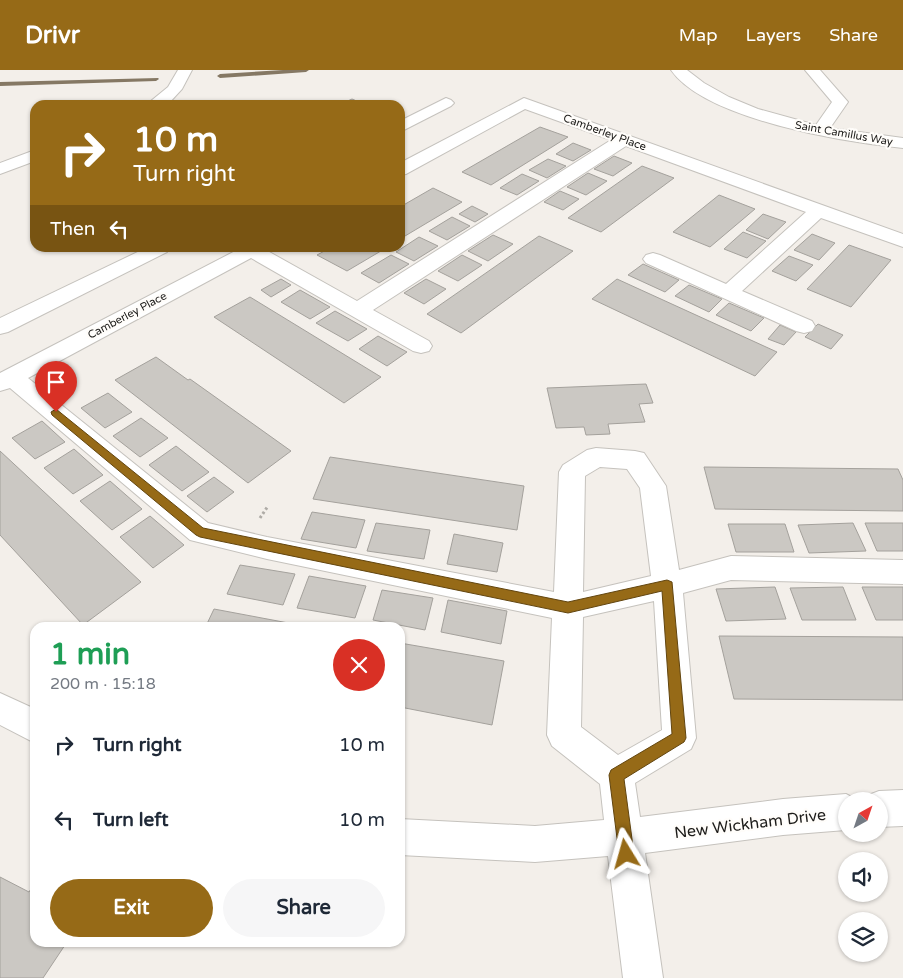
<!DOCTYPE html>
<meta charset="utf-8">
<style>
:root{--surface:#fff;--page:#f6f6f7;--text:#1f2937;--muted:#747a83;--accent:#966a17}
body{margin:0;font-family:"Varela Round",sans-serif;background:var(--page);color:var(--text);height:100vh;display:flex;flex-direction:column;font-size:19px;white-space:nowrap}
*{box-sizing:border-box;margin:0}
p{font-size:16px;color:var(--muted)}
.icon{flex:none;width:28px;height:28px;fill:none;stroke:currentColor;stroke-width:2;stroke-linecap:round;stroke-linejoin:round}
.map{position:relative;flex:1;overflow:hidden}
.side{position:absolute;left:30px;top:552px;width:375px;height:325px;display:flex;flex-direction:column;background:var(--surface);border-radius:15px;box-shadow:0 1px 4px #0004}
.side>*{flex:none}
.top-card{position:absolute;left:30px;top:30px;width:375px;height:152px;border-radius:15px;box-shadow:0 1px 4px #0004;background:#966a17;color:#fff;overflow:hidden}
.needle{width:32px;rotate:40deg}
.tools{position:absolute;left:838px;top:722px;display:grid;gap:10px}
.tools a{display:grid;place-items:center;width:50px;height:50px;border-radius:50%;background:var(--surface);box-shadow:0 1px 4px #0004;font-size:25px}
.pin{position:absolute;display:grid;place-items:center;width:42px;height:42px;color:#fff;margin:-51px -21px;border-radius:50% 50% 50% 0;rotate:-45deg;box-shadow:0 0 5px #0007}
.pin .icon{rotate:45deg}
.me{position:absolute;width:55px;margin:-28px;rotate:352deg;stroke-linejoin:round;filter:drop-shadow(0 0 4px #0008)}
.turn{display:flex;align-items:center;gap:18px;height:105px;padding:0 20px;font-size:22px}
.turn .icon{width:65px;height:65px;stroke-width:2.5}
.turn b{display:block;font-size:35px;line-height:42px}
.then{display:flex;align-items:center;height:48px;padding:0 20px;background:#0003;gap:10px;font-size:19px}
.round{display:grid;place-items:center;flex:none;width:52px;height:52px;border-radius:26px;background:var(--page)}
.head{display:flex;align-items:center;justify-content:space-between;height:85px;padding:0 20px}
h1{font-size:30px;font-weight:700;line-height:38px;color:#1e9e55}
.primary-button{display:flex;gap:10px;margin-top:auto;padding:10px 20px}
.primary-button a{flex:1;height:58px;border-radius:30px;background:var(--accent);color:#fff;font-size:20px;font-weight:700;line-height:58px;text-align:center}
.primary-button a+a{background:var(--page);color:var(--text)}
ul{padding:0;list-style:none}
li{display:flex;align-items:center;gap:15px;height:75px;padding:0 20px}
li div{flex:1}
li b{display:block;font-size:19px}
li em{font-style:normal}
header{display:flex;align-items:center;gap:30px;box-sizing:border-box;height:70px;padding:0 25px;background:var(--accent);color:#fff}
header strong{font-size:24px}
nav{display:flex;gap:28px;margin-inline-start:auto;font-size:18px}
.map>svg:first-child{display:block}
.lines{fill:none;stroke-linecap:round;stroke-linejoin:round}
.stream{fill:#857864;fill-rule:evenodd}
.building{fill:#cbc8c3;stroke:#a4a19c}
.minor-casing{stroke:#c5c2bd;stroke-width:2}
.path{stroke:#aeaba6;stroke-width:3;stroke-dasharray:2.5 2.5;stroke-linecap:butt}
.minor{fill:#fff;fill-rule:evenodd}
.route{fill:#966a17;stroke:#62450f}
.labels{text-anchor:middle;stroke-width:4.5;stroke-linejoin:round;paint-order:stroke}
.far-street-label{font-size:11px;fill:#1c1b19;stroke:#fffdfa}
.near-street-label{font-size:16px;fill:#1c1b19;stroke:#fffdfa}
</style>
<header>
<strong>Drivr</strong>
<nav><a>Map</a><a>Layers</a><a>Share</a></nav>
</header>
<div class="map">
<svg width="903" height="908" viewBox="0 0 903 908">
<rect width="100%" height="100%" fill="#f3efea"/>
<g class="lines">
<!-- stream -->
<g class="stream">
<polygon points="283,0 309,0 306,2 220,8 217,6 220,4"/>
<polygon points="158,8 159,9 156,11 0,16 0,12"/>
</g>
</g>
<!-- building -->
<g class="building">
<polygon points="352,29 366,35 339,35"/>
<polygon points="540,57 568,67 491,115 462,102"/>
<polygon points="573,73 591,80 573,91 556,84"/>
<polygon points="614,86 632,93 613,106 594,99"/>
<polygon points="548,89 566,96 547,108 529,100"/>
<polygon points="642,96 674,108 601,162 568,148"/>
<polygon points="588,103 607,111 586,125 567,117"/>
<polygon points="522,104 539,111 517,125 500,118"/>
<polygon points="433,118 462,132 400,169 400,137"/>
<polygon points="560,121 579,129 563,140 544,132"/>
<polygon points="719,125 755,139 710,177 673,162"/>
<polygon points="472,136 488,144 475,152 459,144"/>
<polygon points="763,144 786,152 768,169 746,160"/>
<polygon points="452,147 470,156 447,170 429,161"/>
<polygon points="743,162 766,171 747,188 724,179"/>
<polygon points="812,164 835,173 819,190 794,180"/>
<polygon points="493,165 513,174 488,191 468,181"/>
<polygon points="539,166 573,181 461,263 427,244"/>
<polygon points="419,167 438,176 414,191 396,182"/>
<polygon points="849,175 891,190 851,237 807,219"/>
<polygon points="330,178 386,178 347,201 317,185"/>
<polygon points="391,185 409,194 379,213 361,203"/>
<polygon points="462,185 482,195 458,211 438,201"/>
<polygon points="789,186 813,195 796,211 772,201"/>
<polygon points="643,194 679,210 665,222 628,205"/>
<polygon points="281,209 291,215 271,227 261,220"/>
<polygon points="426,209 446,219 424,234 404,223"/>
<polygon points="617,209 777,282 755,306 592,229"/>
<polygon points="689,215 722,229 709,242 675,226"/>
<polygon points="300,220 330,237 310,249 281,232"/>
<polygon points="250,227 381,307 344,333 214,247"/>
<polygon points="729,233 764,248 751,261 716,245"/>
<polygon points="335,241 367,259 348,271 316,253"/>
<polygon points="818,254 843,265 831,279 805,267"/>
<polygon points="780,255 796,262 784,275 768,269"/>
<polygon points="378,266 407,282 387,296 359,279"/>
<polygon points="156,287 188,310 190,309 291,381 248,413 115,310"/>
<polygon points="646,314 653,333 639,334 645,352 608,354 610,364 586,365 584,357 556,358 547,318"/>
<polygon points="108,323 132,342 105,358 81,338"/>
<polygon points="141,348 168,368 140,387 113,366"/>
<polygon points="42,351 65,372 35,389 12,368"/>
<polygon points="176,376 209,402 182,421 149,395"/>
<polygon points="74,379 103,405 73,424 44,398"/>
<polygon points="0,381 141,512 83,555 0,465"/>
<polygon points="330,387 524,416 517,460 313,429"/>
<polygon points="704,397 898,399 903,410 903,441 715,439"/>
<polygon points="214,407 234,422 207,442 187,426"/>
<polygon points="110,411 142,439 112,460 80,431"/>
<polygon points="312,442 365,450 356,478 301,469"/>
<polygon points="150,446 184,475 153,498 120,467"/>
<polygon points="376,453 430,460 424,489 367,481"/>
<polygon points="853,453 866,481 809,483 798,455"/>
<polygon points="865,453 903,453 903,481 877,481"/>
<polygon points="728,454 785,454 794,482 736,482"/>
<polygon points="454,464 503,473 497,502 447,494"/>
<polygon points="240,495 295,504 283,535 227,524"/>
<polygon points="309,506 366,516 355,548 297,538"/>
<polygon points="775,517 786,549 726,551 716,519"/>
<polygon points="843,517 856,550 802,550 790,518"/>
<polygon points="862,517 903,517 903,550 876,550"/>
<polygon points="382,520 433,528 425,560 373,550"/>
<polygon points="448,530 507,541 501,574 441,562"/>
<polygon points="214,539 315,558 205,558"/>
<polygon points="719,566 903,567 903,630 734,629"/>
<polygon points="400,573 504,591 492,655 400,637"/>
<polygon points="0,807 29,822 35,813 35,872 67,872 43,908 0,908"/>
</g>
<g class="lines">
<defs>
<g id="minor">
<polygon points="178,0 192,0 182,19 170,32 165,35 146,35 168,17"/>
<path d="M671,0H687L704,13L729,27L758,39L816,55L832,32L805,0H820L848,32L830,58L903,68V78C845,72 706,50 671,0Z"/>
<polygon points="446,28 451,30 454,33 451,36 400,62 400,51"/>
<path d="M524,28L903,164V177L821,148L742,221L812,251L815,256L812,261L804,263L796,261L646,193L643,189L646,185L653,183L660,185L726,214L806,142L626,76L373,240L429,271L432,276L429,281L421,283L413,281L251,188L28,308L208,453L267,467L554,522L559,402L563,395L587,380L596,378L635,381L644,383L666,416L679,500L731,486L903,490V514L731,510L683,523L696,668L691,679L635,713L640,747L783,729L846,724L859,731H846V760L783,765L645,783L663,908H623L608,786L535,792L400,785V749L535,756L604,750L600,714L552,676L547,665L552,548L267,489L190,470L10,318L0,321V303L241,178H264V179L357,231L611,70L525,39L406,104L400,105V93ZM600,397L627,399L640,418L651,506L583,522L585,406ZM654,531L662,660L618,685L581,657L583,547Z"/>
<polygon points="35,80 35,91 0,104 0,93"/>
<polygon points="146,178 170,178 167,182 8,262 0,264 0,248"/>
<polygon points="0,623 35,639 35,673 0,655"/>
<polygon points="903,720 903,756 879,757 879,731 864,731 866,726 879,721"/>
</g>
</defs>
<!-- minor casing -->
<use href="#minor" class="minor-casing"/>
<!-- path -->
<polyline class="path" points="260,448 268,436"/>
<!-- minor -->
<use href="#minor" class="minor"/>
</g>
<!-- route -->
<polygon class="route" points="56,339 203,458 568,532 667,510 672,512 686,668 684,672 624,709 634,784 632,789 626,792 621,789 619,784 609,705 611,700 672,664 662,521 568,543 200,467 196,465 52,345 51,342"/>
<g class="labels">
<!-- far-street labels -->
<g class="far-street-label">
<text transform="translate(605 62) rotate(20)" y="4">Camberley Place</text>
<text transform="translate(844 63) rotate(10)" y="4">Saint Camillus Way</text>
<text transform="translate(127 245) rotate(-28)" y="4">Camberley Place</text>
</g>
<!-- near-street labels -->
<g class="near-street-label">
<text transform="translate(750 753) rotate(-7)" y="6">New Wickham Drive</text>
</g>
</g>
</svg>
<div class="tools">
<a><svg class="needle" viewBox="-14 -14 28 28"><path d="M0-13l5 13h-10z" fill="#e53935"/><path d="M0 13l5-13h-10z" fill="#747a83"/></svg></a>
<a><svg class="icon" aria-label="sound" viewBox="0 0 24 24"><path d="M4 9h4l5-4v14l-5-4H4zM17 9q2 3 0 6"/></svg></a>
<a><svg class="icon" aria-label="layers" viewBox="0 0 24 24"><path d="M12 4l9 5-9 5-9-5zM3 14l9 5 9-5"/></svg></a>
</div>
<div class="pin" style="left:56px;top:342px;background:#d93025"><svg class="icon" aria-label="arrive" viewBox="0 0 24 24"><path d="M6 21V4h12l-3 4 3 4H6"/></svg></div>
<svg class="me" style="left:626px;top:784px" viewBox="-20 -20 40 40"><path d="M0-17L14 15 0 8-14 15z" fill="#966a17" stroke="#fff" stroke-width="4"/></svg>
<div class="top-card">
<div class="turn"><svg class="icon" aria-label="right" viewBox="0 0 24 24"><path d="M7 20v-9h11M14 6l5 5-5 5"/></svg><div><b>10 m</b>Turn right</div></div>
<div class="then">Then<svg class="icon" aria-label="left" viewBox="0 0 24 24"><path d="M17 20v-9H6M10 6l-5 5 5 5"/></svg></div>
</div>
<section class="side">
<div class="head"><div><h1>1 min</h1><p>200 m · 15:18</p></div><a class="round" style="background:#d93025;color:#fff"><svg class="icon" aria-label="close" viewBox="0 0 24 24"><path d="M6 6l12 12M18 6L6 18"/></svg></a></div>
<ul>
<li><svg class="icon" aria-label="right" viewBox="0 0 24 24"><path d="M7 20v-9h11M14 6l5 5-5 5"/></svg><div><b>Turn right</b></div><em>10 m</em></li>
<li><svg class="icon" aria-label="left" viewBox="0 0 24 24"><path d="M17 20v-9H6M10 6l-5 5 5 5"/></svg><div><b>Turn left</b></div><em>10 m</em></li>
</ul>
<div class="primary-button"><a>Exit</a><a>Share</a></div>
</section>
</div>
